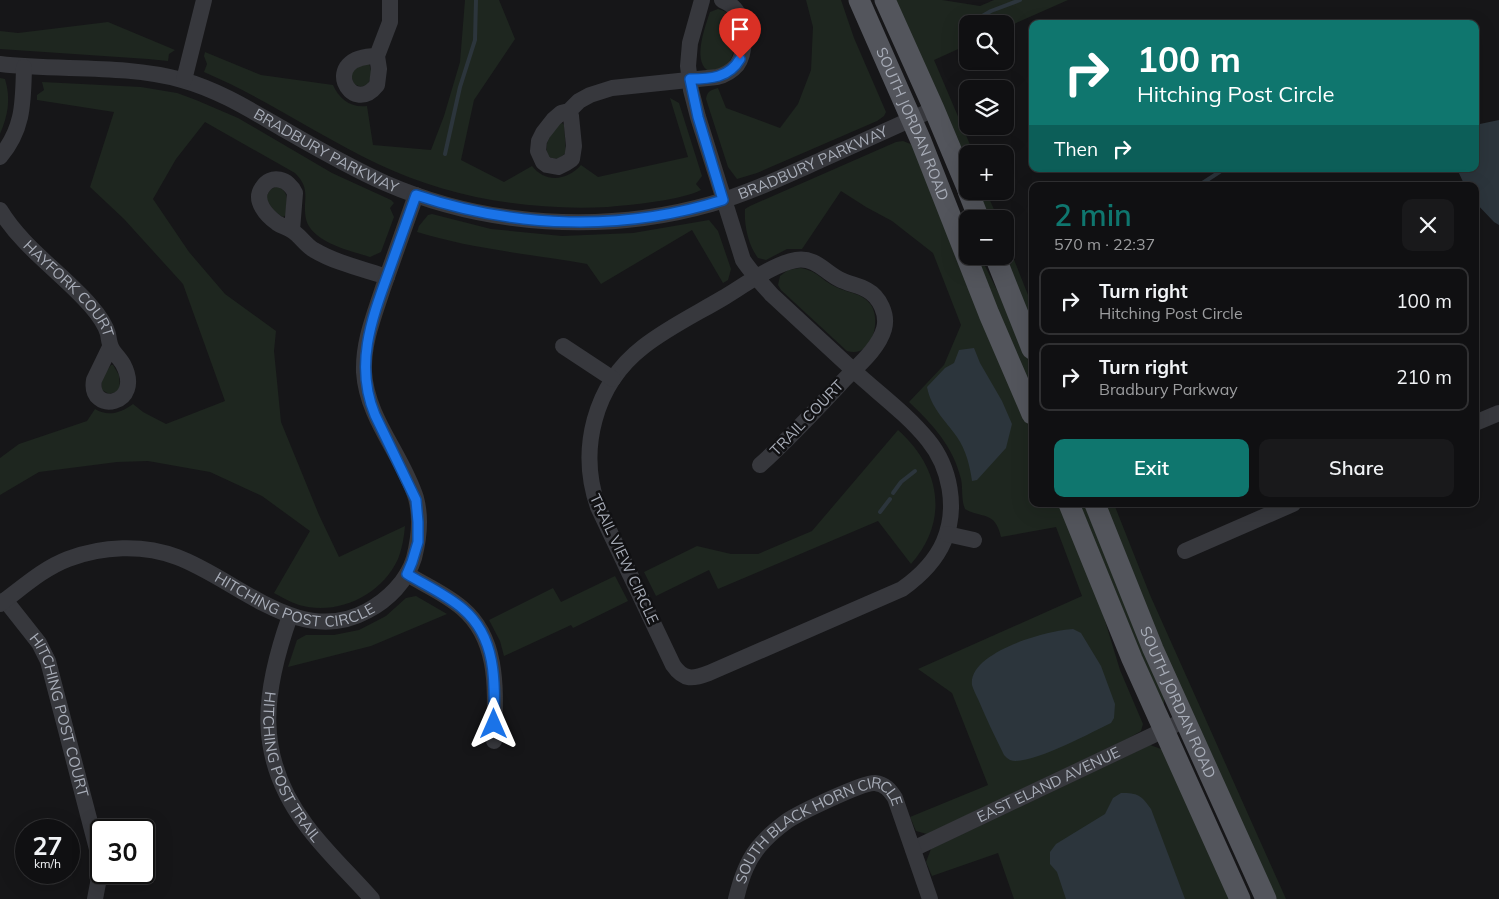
<!DOCTYPE html>
<meta charset="utf-8">
<style>
:root{--surface:#101012;--page:#19191b;--text:#f1f3f6;--muted:#9c9d9f;--line:#303032;--accent:#0f766e}
body{margin:0;font-family:Mulish,sans-serif;background:var(--page);color:var(--text);height:100vh;display:flex;flex-direction:column;font-size:19px;white-space:nowrap}
*{box-sizing:border-box;margin:0}
p{font-size:16px;color:var(--muted)}
.icon{flex:none;width:28px;height:28px;fill:none;stroke:currentColor;stroke-width:2;stroke-linecap:round;stroke-linejoin:round}
.map{position:relative;flex:1;overflow:hidden}
.panel{position:absolute;left:1029px;top:182px;width:450px;height:325px;display:flex;flex-direction:column;background:var(--surface);border-radius:10px;box-shadow:0 5px 20px #0002,0 0 0 1px var(--line)}
.panel>*{flex:none}
.hud{position:absolute;left:1029px;top:20px;width:450px;height:152px;border-radius:10px;box-shadow:0 5px 20px #0002,0 0 0 1px var(--line);background:#0f766e;color:#fff;overflow:hidden}
.controls{position:absolute;left:959px;top:15px;display:grid;gap:10px}
.controls a{display:grid;place-items:center;width:55px;height:55px;border-radius:10px;background:var(--surface);box-shadow:0 5px 20px #0002,0 0 0 1px var(--line);font-size:25px}
.speed{position:absolute;left:15px;top:819px;display:flex;gap:10px;font-size:25px;font-weight:700;text-align:center}
.speed>*{display:grid;place-content:center;width:65px;height:65px;border-radius:50%;background:var(--surface);box-shadow:0 5px 20px #0002,0 0 0 1px var(--line);line-height:1}
.speed small{font-size:12px;font-weight:400}
.speed .limit{border:2px solid #111;border-radius:8px;background:#fff;color:#111}
.pin{position:absolute;display:grid;place-items:center;width:42px;height:42px;color:#fff;margin:-51px -21px;border-radius:50% 50% 50% 0;rotate:-45deg;box-shadow:0 0 5px #0007}
.pin .icon{rotate:45deg}
.me{position:absolute;width:55px;margin:-28px;rotate:0deg;stroke-linejoin:round;filter:drop-shadow(0 0 4px #0008)}
.turn{display:flex;align-items:center;gap:18px;height:105px;padding:0 25px;font-size:22px}
.turn .icon{width:65px;height:65px;stroke-width:2.5}
.turn b{display:block;font-size:35px;line-height:42px}
.then{display:flex;align-items:center;height:48px;padding:0 25px;background:#0003;gap:10px;font-size:19px}
.round{display:grid;place-items:center;flex:none;width:52px;height:52px;border-radius:10px;background:var(--page)}
.headline{display:flex;align-items:center;justify-content:space-between;height:85px;padding:0 25px}
h1{font-size:30px;font-weight:600;line-height:38px;color:var(--accent)}
.primary-button{display:flex;gap:10px;margin-top:auto;padding:10px 25px}
.primary-button a{flex:1;height:58px;border-radius:10px;background:var(--accent);color:#fff;font-size:20px;font-weight:600;line-height:58px;text-align:center}
.primary-button a+a{background:var(--page);color:var(--text)}
ul{padding:0;list-style:none}
li{display:flex;align-items:center;gap:15px;height:68px;margin:0 10px 8px;padding:0 15px;border:2px solid var(--line);border-radius:10px}
li div{flex:1}
li b{display:block;font-size:19px}
li em{font-style:normal}
.map>svg:first-child{display:block}
.green{fill:#1e261f}
.water{fill:#2c353c}
.lines{fill:none;stroke-linecap:round;stroke-linejoin:round}
.stream{stroke:#2c353c;stroke-width:4}
.minor{stroke:#37383d;stroke-width:16}
.major{stroke:#53555c;stroke-width:21}
.route-casing{stroke:#114b97;stroke-width:12}
.route{stroke:#1a73e8;stroke-width:9}
.labels{text-anchor:middle;stroke-width:5;stroke-linejoin:round;paint-order:stroke}
.street-label{font-size:15px;fill:#a8adb8;stroke:#111113}
</style>
<div class="map">
<svg width="1499" height="899" viewBox="0 0 1499 899">
<rect width="100%" height="100%" fill="#161618"/>
<!-- green -->
<g class="green">
<path d="M465,0H499L515,39L474,100L461,160L504,182L532,166C545,183 567,181 581,165L598,177L688,157L670,98L679,103L702,176L696,184L701,190C683,200 630,205 608,207C530,211 449,198 378,164C319,136 265,98 204,72L207,64L204,56L205,52L261,75L333,85C339,99 351,108 367,106L373,145L431,150L444,116L460,62Z"/>
<path d="M806,0H841L854,38L886,112L884,116L877,121L757,173L737,179L728,167L706,99C707,91 711,90 718,88L726,108L780,128L798,104L811,70L813,27Z"/>
<polygon points="894,0 942,0 980,6 994,0 1068,0 1005,28 1005,24 968,24 967,45 934,60 974,154 968,154 967,172"/>
<path d="M718,9C722,10 727,12 729,14C738,23 737,54 728,63C722,69 715,70 707,70C693,59 705,27 710,12Z"/>
<polygon points="108,22 175,50 169,54 168,61 148,59 0,49 0,31 18,33"/>
<polygon points="369,63 372,74 368,84 361,87 354,84 351,75 355,68"/>
<path d="M0,78L5,79C11,99 8,115 0,134Z"/>
<path d="M42,82L141,87L177,93L196,100L238,118L332,173L391,200L394,203L390,208L394,217L381,252L370,257C351,251 311,242 306,219C302,199 312,190 295,173L205,122L176,159L153,199L189,252L225,294L276,331L274,351L281,422L319,515L339,557L405,526C404,537 402,549 398,559C381,596 337,616 299,605C290,602 282,597 274,593L310,531L262,496L210,472L148,461L117,462L39,472L0,495V458L19,444L87,421L95,409C108,417 121,413 133,404L143,412L166,424L225,401L183,284L124,219L90,187L114,112L37,100V95L44,90Z"/>
<path d="M562,123L564,125L566,152C561,158 556,161 548,156C543,144 551,133 559,124Z"/>
<path d="M903,141L913,145L982,319L1032,434V504H1061L1096,591L1120,670L1143,724L1141,731L1129,738L927,834L916,831L910,817L988,785L952,693L918,669L1082,596L1056,527L1001,537C995,510 982,519 965,509C961,500 963,488 961,479C953,446 933,425 909,402L944,365L961,325L933,253L892,221L866,207L841,191L802,249H787L766,260L758,258C748,245 744,225 745,209L750,206L896,142Z"/>
<path d="M277,186C291,193 286,201 286,215L283,217C275,213 269,205 266,197L270,190Z"/>
<polygon points="975,191 986,191 998,219 987,219"/>
<path d="M432,214L491,229L562,236L633,233L709,220L718,231L731,269L728,280L723,283L692,230L601,284L587,264C531,254 472,249 417,232L419,226L428,215Z"/>
<polygon points="1005,237 1032,305 1032,329 1005,256"/>
<polygon points="975,256 980,256 1012,320 1032,370 1032,395"/>
<path d="M800,268C818,271 820,279 834,286C846,293 862,292 871,305C882,322 871,359 847,351L781,290L778,285L780,276L788,270Z"/>
<polygon points="111,365 113,365 119,375 120,389 116,392 109,394 102,390 101,379"/>
<path d="M898,430C940,467 950,520 911,564L878,521L718,589L709,570L656,596L644,572L697,546L731,554H758L812,531Z"/>
<polygon points="1078,504 1087,504 1164,696 1164,709"/>
<polygon points="1104,504 1114,504 1150,595 1286,899 1275,899 1180,691"/>
<polygon points="615,576 628,601 573,628 571,625 504,656 500,641 489,620 553,588 561,602"/>
<polygon points="416,596 447,614 371,646 288,667 297,640 306,635 334,635 359,630 386,616 406,598"/>
<polygon points="1150,745 1161,749 1165,754 1230,899 1014,899 998,853 932,876 926,862 931,849"/>
</g>
<!-- water -->
<g class="water">
<polygon points="1499,120 1499,225 1494,222 1475,202 1475,186 1465,186 1457,169 1475,169 1475,125"/>
<path d="M974,348L980,363L1002,401L1012,424L1006,448L977,480L972,481C970,466 966,450 957,437C945,420 931,408 927,387L945,368L954,363L959,350Z"/>
<path d="M1073,629L1081,633L1101,666L1115,704L1114,718L1111,723C1092,732 1028,767 1010,760C1008,759 1006,757 1004,755C995,737 986,718 978,699C976,695 973,689 972,685C968,652 1048,630 1073,629Z"/>
<path d="M1121,793C1138,793 1141,795 1151,809L1185,899H1066L1057,872L1050,864V852L1056,844L1105,814L1113,798Z"/>
</g>
<g class="lines">
<!-- stream -->
<g class="stream">
<polyline points="970,23 991,11 1020,0"/>
<polyline points="445,154 460,87 475,40 476,0"/>
<polyline points="1198,186 1224,169"/>
<polyline points="893,493 901,482 915,471"/>
<polyline points="880,512 890,499"/>
</g>
<!-- minor -->
<g class="minor">
<path d="M702,0L690,43L688,66L691,90L698,117L743,260C751,272 762,284 772,295C799,320 826,345 853,370C878,393 907,414 928,440C950,467 958,508 944,541C936,560 919,577 902,589L709,673C693,679 684,681 673,665L598,507C578,450 594,385 643,347C667,328 696,314 723,298C743,286 775,263 796,260C815,257 824,271 839,279C848,284 859,285 867,290C880,297 888,315 884,329C878,350 856,367 842,382C815,411 789,439 760,465"/>
<path d="M377,56C318,56 351,118 377,85L379,69L377,56L390,22V0"/>
<path id="s1" d="M0,64C60,71 124,64 182,80C219,90 252,111 285,130C318,149 351,168 385,183C486,227 605,234 711,204C749,193 785,176 821,160C859,143 897,126 934,109"/>
<polyline points="184,80 204,0"/>
<path d="M569,111L571,116L574,146L572,159L566,163L558,167L547,165L543,162L538,151L539,141L543,133L554,119L561,113L569,111L579,101L590,95L612,88L717,77C725,75 731,72 737,65C747,51 746,18 732,6C730,4 726,2 722,0"/>
<path d="M0,157C24,128 23,102 24,67"/>
<path id="s2" d="M0,210C23,248 61,272 90,305C97,313 105,323 108,334C109,339 109,344 112,349C115,354 120,359 123,364C145,406 88,415 94,380L110,347"/>
<path d="M292,230L295,193C289,179 271,173 262,188C253,201 267,216 277,223C281,226 287,227 291,230C300,235 305,245 314,250C336,263 363,269 387,277"/>
<polyline points="563,346 613,379"/>
<polyline points="1475,423 1499,413"/>
<polyline points="947,534 974,540"/>
<polyline points="1185,551 1293,504"/>
<path d="M407,574C425,585 446,594 462,608C501,641 495,695 494,741"/>
<path id="s3" d="M5,600L39,643L48,661L98,853L99,878L95,899"/>
<path id="s4" d="M0,604C22,588 42,569 68,559C102,546 143,544 177,557C237,579 299,648 367,611C388,600 407,581 414,558C419,539 421,517 416,498C402,454 367,419 364,372C363,342 374,316 383,288C394,257 405,226 416,195"/>
<path id="s5" d="M290,616C263,692 254,756 306,825C325,851 350,874 372,899"/>
<path id="s6" d="M913,849L1185,720"/>
<path id="s7" d="M736,899C741,878 748,857 764,841C771,833 779,827 787,821C799,813 863,782 875,783C885,784 890,790 895,798L930,899"/>
</g>
<!-- major -->
<g class="major">
<path id="s8" d="M859,0L921,141L989,314L1032,414"/>
<polyline points="885,0 934,109 968,190"/>
<polyline points="968,191 979,219"/>
<polyline points="995,256 1032,349"/>
<polyline points="1069,504 1132,659 1240,899"/>
<path id="s9" d="M1095,504L1153,649L1266,899"/>
</g>
</g>
<g class="lines">
<defs>
<path id="route" d="M494,724C495,683 497,638 463,609C447,595 425,585 407,574L412,562L418,542V522L416,500L375,415C354,365 372,318 389,271C398,246 407,220 416,195C515,228 623,232 723,200L698,117L690,79C710,79 729,78 740,59"/>
</defs>
<!-- route casing -->
<use href="#route" class="route-casing"/>
<!-- route -->
<use href="#route" class="route"/>
</g>
<g class="labels">
<!-- street labels -->
<g class="street-label">
<text dy="5" stroke="none"><textPath href="#s8" startOffset="135">SOUTH JORDAN ROAD</textPath></text>
<text dy="5" stroke="none"><textPath href="#s1" startOffset="344">BRADBURY PARKWAY</textPath></text>
<text dy="5" stroke="none"><textPath href="#s1" startOffset="854">BRADBURY PARKWAY</textPath></text>
<text dy="5" stroke="none"><textPath href="#s2" startOffset="105">HAYFORK COURT</textPath></text>
<text transform="translate(807 418) rotate(-46)" y="5">TRAIL COURT</text>
<text transform="translate(624 559) rotate(65)" y="5">TRAIL VIEW CIRCLE</text>
<text dy="5" stroke="none"><textPath href="#s4" startOffset="322">HITCHING POST CIRCLE</textPath></text>
<text dy="5" stroke="none"><textPath href="#s9" startOffset="215">SOUTH JORDAN ROAD</textPath></text>
<text dy="5" stroke="none"><textPath href="#s3" startOffset="130">HITCHING POST COURT</textPath></text>
<text dy="5" stroke="none"><textPath href="#s5" startOffset="159">HITCHING POST TRAIL</textPath></text>
<text dy="5" stroke="none"><textPath href="#s6" startOffset="150">EAST ELAND AVENUE</textPath></text>
<text dy="5" stroke="none"><textPath href="#s7" startOffset="121">SOUTH BLACK HORN CIRCLE</textPath></text>
</g>
</g>
</svg>
<div class="controls">
<a><svg class="icon" aria-label="search" viewBox="0 0 24 24"><circle cx="10" cy="10" r="6"/><path d="M15 15l6 6"/></svg></a>
<a><svg class="icon" aria-label="layers" viewBox="0 0 24 24"><path d="M12 4l9 5-9 5-9-5zM3 14l9 5 9-5"/></svg></a>
<a>+</a>
<a>−</a>
</div>
<div class="speed"><div>27<small>km/h</small></div><div class="limit">30</div></div>
<div class="pin" style="left:740px;top:59px;background:#d93025"><svg class="icon" aria-label="arrive" viewBox="0 0 24 24"><path d="M6 21V4h12l-3 4 3 4H6"/></svg></div>
<svg class="me" style="left:494px;top:724px" viewBox="-20 -20 40 40"><path d="M0-17L14 15 0 8-14 15z" fill="#1a73e8" stroke="#fff" stroke-width="4"/></svg>
<div class="hud">
<div class="turn"><svg class="icon" aria-label="right" viewBox="0 0 24 24"><path d="M7 20v-9h11M14 6l5 5-5 5"/></svg><div><b>100 m</b>Hitching Post Circle</div></div>
<div class="then">Then<svg class="icon" aria-label="right" viewBox="0 0 24 24"><path d="M7 20v-9h11M14 6l5 5-5 5"/></svg></div>
</div>
<section class="panel">
<div class="headline"><div><h1>2 min</h1><p>570 m · 22:37</p></div><a class="round"><svg class="icon" aria-label="close" viewBox="0 0 24 24"><path d="M6 6l12 12M18 6L6 18"/></svg></a></div>
<ul>
<li><svg class="icon" aria-label="right" viewBox="0 0 24 24"><path d="M7 20v-9h11M14 6l5 5-5 5"/></svg><div><b>Turn right</b><p>Hitching Post Circle</p></div><em>100 m</em></li>
<li><svg class="icon" aria-label="right" viewBox="0 0 24 24"><path d="M7 20v-9h11M14 6l5 5-5 5"/></svg><div><b>Turn right</b><p>Bradbury Parkway</p></div><em>210 m</em></li>
</ul>
<div class="primary-button"><a>Exit</a><a>Share</a></div>
</section>
</div>
